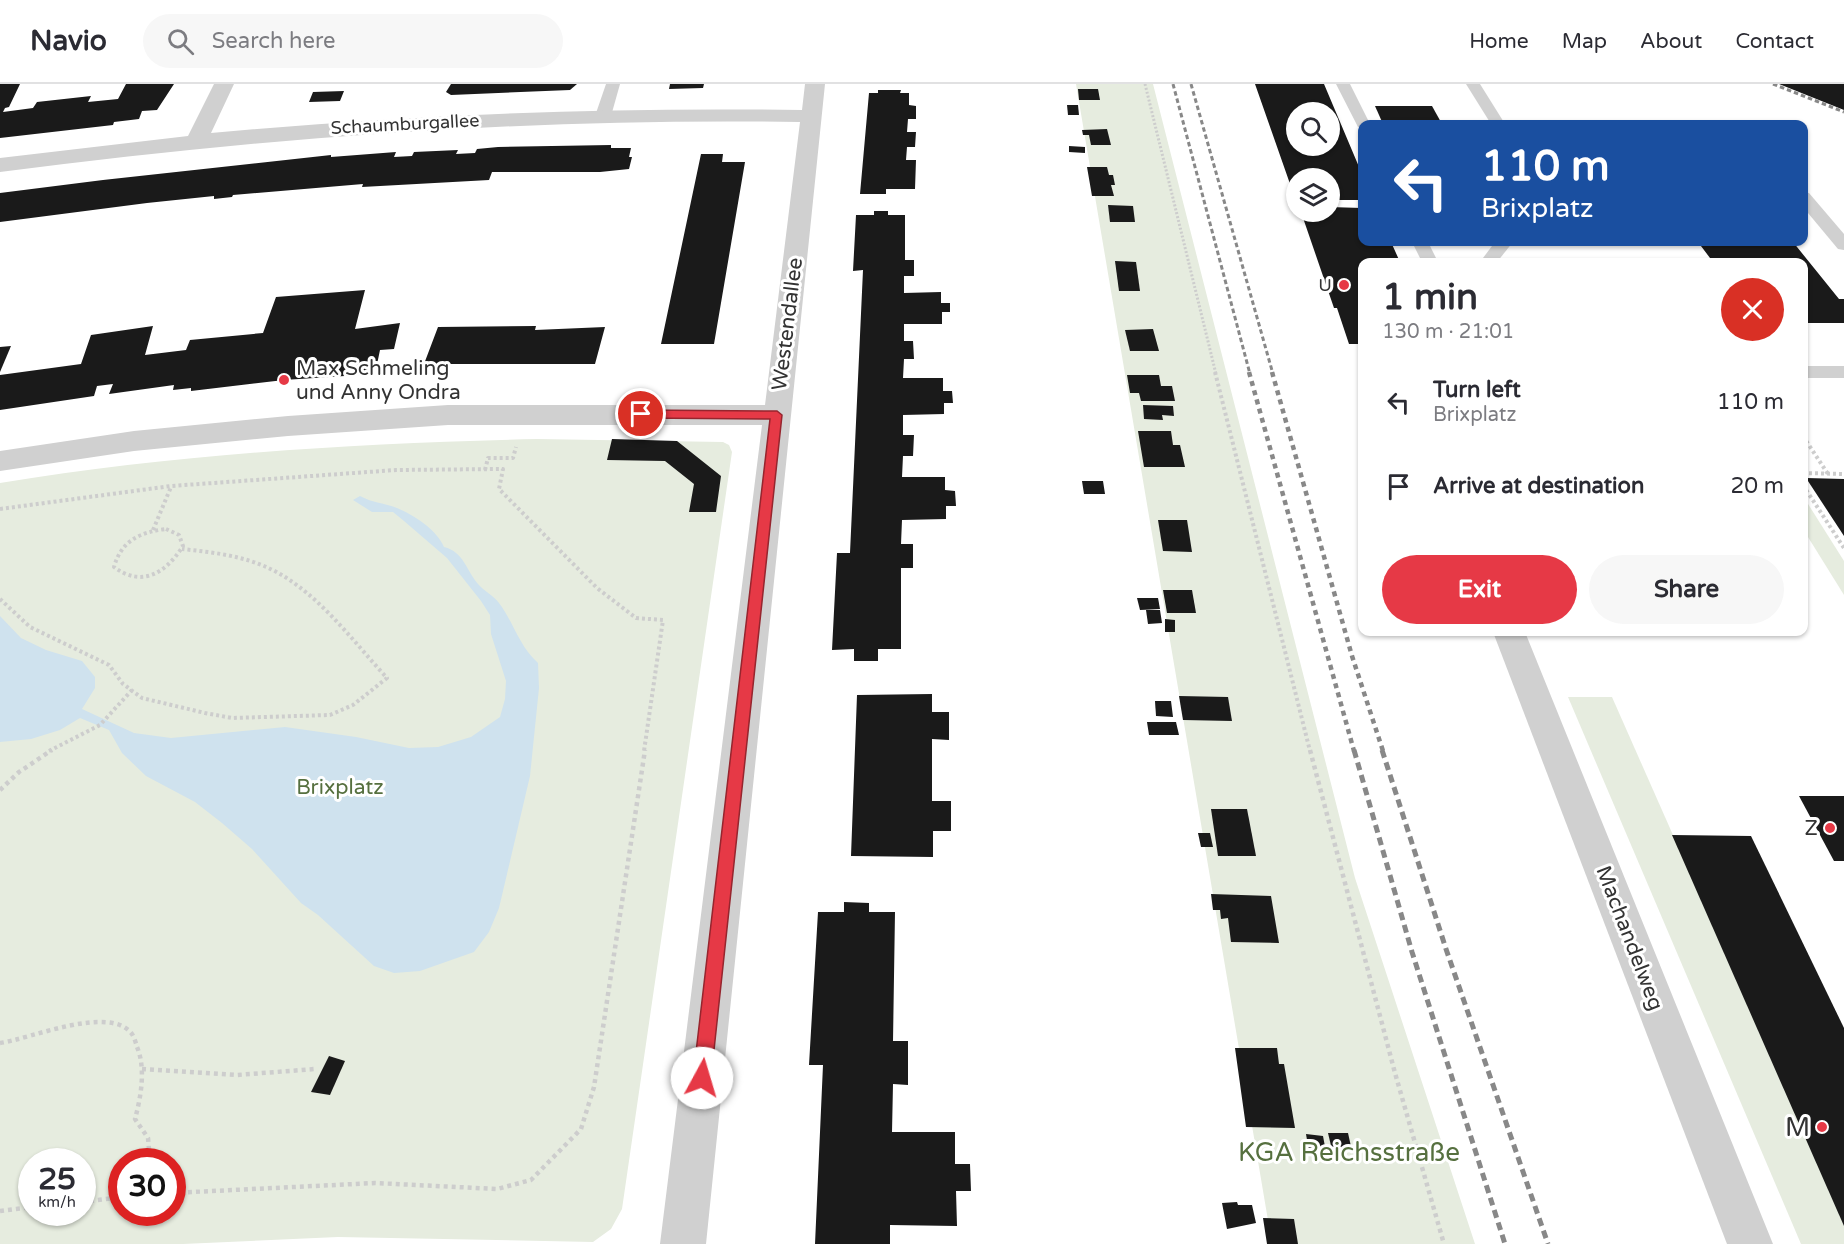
<!DOCTYPE html>
<meta charset="utf-8">
<style>
:root{--surface:#fff;--page:#f7f7f7;--text:#2b2b33;--muted:#7c7c81;--line:#e1e1e2;--accent:#e63946}
body{margin:0;font-family:"Varela Round",sans-serif;background:var(--page);color:var(--text);height:100vh;display:flex;flex-direction:column;font-size:22px;white-space:nowrap}
*{box-sizing:border-box;margin:0}
p{font-size:20px;color:var(--muted)}
.icon{flex:none;width:33px;height:33px;fill:none;stroke:currentColor;stroke-width:2;stroke-linecap:round;stroke-linejoin:round}
.map{position:relative;flex:1;overflow:hidden}
.drawer{position:absolute;left:1358px;top:174px;width:450px;height:378px;display:flex;flex-direction:column;background:var(--surface);border-radius:12px;box-shadow:0 2px 4px #0004}
.drawer>*{flex:none}
.hud{position:absolute;left:1358px;top:36px;width:450px;height:126px;border-radius:12px;box-shadow:0 2px 4px #0004;background:#1a4fa0;color:#fff;overflow:hidden}
.tools{position:absolute;left:1286px;top:18px;display:grid;gap:12px}
.tools a{display:grid;place-items:center;width:54px;height:54px;border-radius:50%;background:var(--surface);box-shadow:0 2px 4px #0004;font-size:30px}
.speed{position:absolute;left:18px;top:1064px;display:flex;gap:12px;font-size:30px;font-weight:700;text-align:center}
.speed>*{display:grid;place-content:center;width:78px;height:78px;border-radius:50%;background:var(--surface);box-shadow:0 2px 4px #0004;line-height:1}
.speed small{font-size:15px;font-weight:400}
.speed .limit{border:9px solid #d22;background:#fff;color:#111}
.pin{position:absolute;display:grid;place-items:center;width:51px;height:51px;color:#fff;margin:-26px;border:3px solid #fff;border-radius:50%;box-shadow:0 2px 6px #0007}
.me{position:absolute;width:66px;margin:-33px;rotate:6deg;stroke-linejoin:round;filter:drop-shadow(0 0 4px #0008)}
.turn{display:flex;align-items:center;gap:21px;height:126px;padding:0 24px;font-size:27px}
.turn .icon{width:78px;height:78px;stroke-width:2.5}
.turn b{display:block;font-size:42px;line-height:51px}
.round{display:grid;place-items:center;flex:none;width:63px;height:63px;border-radius:32px;background:var(--page)}
.headline{display:flex;align-items:center;justify-content:space-between;height:102px;padding:0 24px}
h1{font-size:36px;font-weight:800;line-height:45px}
.primary-button{display:flex;gap:12px;margin-top:auto;padding:12px 24px}
.primary-button a{flex:1;height:69px;border-radius:36px;background:var(--accent);color:#fff;font-size:24px;font-weight:800;line-height:69px;text-align:center}
.primary-button a+a{background:var(--page);color:var(--text)}
ul{padding:0;list-style:none}
li{display:flex;align-items:center;gap:18px;height:84px;padding:0 24px}
li div{flex:1}
li b{display:block;font-size:22px}
li em{font-style:normal}
header{display:flex;align-items:center;gap:36px;box-sizing:border-box;height:84px;padding:0 30px;background:var(--surface);border-bottom:2px solid var(--line)}
header strong{font-size:28px}
nav{display:flex;gap:33px;margin-inline-start:auto;font-size:21px}
.search{width:420px;height:54px;background:var(--page);display:flex;align-items:center;gap:15px;box-sizing:border-box;padding:0 21px;border-radius:33px;color:var(--muted);font-size:22px}
.map>svg:first-child{display:block}
.green{fill:#e6ecdf;fill-rule:evenodd}
.water{fill:#cfe2ee}
.building{fill:#1a1a1a;fill-rule:evenodd}
.lines{fill:none;stroke-linecap:round;stroke-linejoin:round}
.path-far2{stroke:#cdcdcd;stroke-width:3;stroke-dasharray:2 2;stroke-linecap:butt}
.path-far1{stroke:#cdcdcd;stroke-width:4;stroke-dasharray:3 3;stroke-linecap:butt}
.path{stroke:#cdcdcd;stroke-width:4.5;stroke-dasharray:4 4;stroke-linecap:butt}
.service{fill:#d0d0d0;fill-rule:evenodd}
.minor{fill:#d0d0d0;fill-rule:evenodd}
.rail-far2{stroke:#888;stroke-width:3;stroke-dasharray:4.5 3;stroke-linecap:butt}
.rail-far1{stroke:#888;stroke-width:4.5;stroke-dasharray:5 4.5;stroke-linecap:butt}
.rail{stroke:#888;stroke-width:5;stroke-dasharray:8 5;stroke-linecap:butt}
.route{fill:#e63946;stroke:#96252e;stroke-width:1.5}
.poi-dot{fill:#e63946;stroke:#fff;stroke-width:2}
.labels{text-anchor:middle;stroke-width:6;stroke-linejoin:round;paint-order:stroke}
.far-street-label{font-size:18px;fill:#333;stroke:#fff}
.far-poi-label{font-size:18px;fill:#333;stroke:#fff;text-anchor:end}
.street-label{font-size:21px;fill:#333;stroke:#fff}
.poi-label{font-size:21px;fill:#333;stroke:#fff;text-anchor:start}
.park-label{font-size:21px;fill:#56703f;stroke:#fff}
.near-poi-label{font-size:26px;fill:#333;stroke:#fff;text-anchor:end}
.near-park-label{font-size:26px;fill:#56703f;stroke:#fff}
</style>
<header>
<strong>Navio</strong>
<div class="search"><svg class="icon" aria-label="search" viewBox="0 0 24 24"><circle cx="10" cy="10" r="6"/><path d="M15 15l6 6"/></svg>Search here</div>
<nav><a>Home</a><a>Map</a><a>About</a><a>Contact</a></nav>
</header>
<div class="map">
<svg width="1844" height="1160" viewBox="0 0 1844 1160">
<rect width="100%" height="100%" fill="#fff"/>
<!-- green -->
<g class="green">
<polygon points="1076,0 1153,0 1355,794 1475,1160 1272,1160"/>
<path d="M537,355L723,358L729,361L732,368L622,1125L611,1145L593,1158L338,1153L183,1160H0V399C177,370 358,359 537,355ZM32,1077H82V1128H32ZM122,1077H172V1128H122Z"/>
<polygon points="1803,412 1844,477 1844,511 1803,445"/>
<polygon points="1568,613 1612,613 1844,1138 1844,1160 1801,1160"/>
</g>
<!-- water -->
<path class="water" d="M360,412C373,419 384,419 397,424C414,431 437,446 444,463C464,468 466,486 478,500C484,507 494,512 499,519C514,539 519,562 538,579L539,604L530,692L499,824L489,848L474,868L420,887L394,889L374,882L318,831L301,819L252,765L222,739L195,718L146,692L122,669L109,646L80,634L60,646L31,655L0,658V532L21,554L46,566L82,577L95,593V604L82,625L134,649L171,654L285,643L356,653L409,664L438,663L471,653L500,633L505,615L506,597L491,550L490,531L481,517L447,474L404,437L393,428H372L353,416Z"/>
<!-- building -->
<g class="building">
<polygon points="0,0 20,0 9,23 5,24 3,28 33,24 37,18 91,12 88,18 118,15 126,0 174,0 157,26 142,27 139,35 114,38 113,41 0,54"/>
<polygon points="451,0 577,0 570,6 451,11 446,8"/>
<polygon points="670,0 704,0 703,4 669,5"/>
<path d="M1255,0H1324L1362,90V116H1329V94H1296V117ZM1296,28H1329V62H1296Z"/>
<polygon points="1779,0 1844,0 1844,26"/>
<polygon points="1078,5 1098,5 1100,16 1079,16"/>
<polygon points="878,6 901,6 900,9 909,9 909,21 916,22 916,35 908,35 907,48 916,48 915,63 907,63 906,76 916,76 915,105 886,105 886,110 860,110 869,9 878,9"/>
<polygon points="344,7 340,17 309,18 313,8"/>
<polygon points="1067,21 1078,21 1079,31 1068,31"/>
<polygon points="1375,22 1432,22 1442,40 1383,40"/>
<polygon points="1107,45 1111,61 1091,61 1089,51 1083,51 1082,46"/>
<polygon points="611,61 611,64 631,64 629,73 632,73 629,85 600,88 492,88 489,96 362,103 363,100 233,111 232,113 214,115 214,112 147,119 0,138 0,109 103,96 331,71 331,73 396,68 394,73 412,72 414,68 458,66 456,70 475,69 477,65 498,63"/>
<polygon points="1069,62 1085,63 1085,69 1069,68"/>
<polygon points="701,70 723,70 722,78 745,78 714,260 661,260"/>
<polygon points="1087,83 1107,83 1109,91 1113,91 1115,101 1111,101 1114,112 1092,112"/>
<polygon points="1108,121 1133,122 1135,138 1110,138"/>
<polygon points="1329,123 1362,124 1362,158 1391,158 1400,178 1362,178 1362,260 1349,260 1337,224 1334,224 1301,128 1329,128"/>
<polygon points="874,127 888,127 888,131 905,131 905,176 914,176 914,192 904,192 904,209 941,208 941,219 950,219 950,228 942,228 942,240 904,240 904,257 913,257 914,275 904,275 903,294 943,294 943,307 952,307 953,319 944,319 944,330 903,331 903,351 914,351 913,372 903,372 902,393 945,393 945,406 955,407 956,422 946,422 946,435 902,436 901,460 913,460 913,484 901,484 901,565 878,565 878,577 854,577 854,565 832,566 837,469 850,469 863,186 853,187 856,131 874,131"/>
<polygon points="1698,158 1793,158 1839,215 1844,215 1844,239 1803,239 1803,178 1713,178"/>
<polygon points="1596,175 1625,175 1627,178 1598,178"/>
<polygon points="1115,177 1136,178 1140,207 1119,207"/>
<polygon points="365,206 355,245 400,239 394,265 380,266 375,290 284,296 191,307 191,304 173,306 174,301 109,310 113,300 97,302 94,312 0,326 0,291 81,280 91,251 153,242 145,271 186,266 190,256 263,249 276,213"/>
<polygon points="536,242 535,246 605,243 595,280 424,280 438,243"/>
<polygon points="1153,245 1159,267 1130,267 1125,246"/>
<polygon points="11,262 0,288 0,263"/>
<polygon points="1127,291 1159,291 1161,302 1172,302 1175,317 1141,317 1139,309 1130,309"/>
<polygon points="1143,321 1173,322 1174,332 1162,331 1163,336 1144,335"/>
<polygon points="1138,347 1171,347 1173,361 1180,361 1185,383 1144,383"/>
<polygon points="612,355 677,357 721,392 716,428 689,428 694,400 665,377 607,376"/>
<polygon points="1806,394 1844,395 1844,452"/>
<polygon points="1082,397 1103,397 1105,410 1084,410"/>
<polygon points="1158,436 1187,436 1192,468 1163,467"/>
<polygon points="1163,506 1192,506 1196,529 1167,529"/>
<polygon points="1137,514 1158,514 1160,525 1140,526"/>
<polygon points="1146,526 1160,526 1162,539 1148,540"/>
<polygon points="1165,535 1175,536 1175,548 1165,548"/>
<polygon points="932,610 932,628 949,628 949,656 932,655 932,717 951,717 951,747 933,747 933,773 851,772 857,611"/>
<polygon points="1179,612 1228,613 1232,637 1183,636"/>
<polygon points="1155,617 1171,617 1173,633 1156,632"/>
<polygon points="1147,638 1176,638 1179,651 1149,651"/>
<polygon points="1799,712 1844,712 1844,777 1834,777"/>
<polygon points="1211,725 1247,725 1256,772 1218,772"/>
<polygon points="1198,749 1210,749 1213,763 1201,763"/>
<polygon points="1672,751 1751,752 1844,944 1844,1142"/>
<polygon points="1211,810 1271,812 1279,859 1231,858 1228,834 1221,835 1220,826 1213,826"/>
<polygon points="844,818 869,819 869,828 895,828 893,957 908,957 908,1001 893,1000 892,1048 955,1048 955,1080 970,1080 971,1107 956,1107 957,1142 890,1141 890,1160 815,1160 823,981 809,981 818,828 844,828"/>
<polygon points="1235,964 1277,964 1279,980 1284,980 1295,1044 1246,1043"/>
<polygon points="329,972 345,977 330,1011 311,1008"/>
<polygon points="1328,1049 1348,1049 1352,1067 1332,1066"/>
<polygon points="1306,1050 1323,1052 1326,1068 1309,1068"/>
<polygon points="1237,1118 1238,1121 1252,1121 1256,1139 1227,1145 1222,1119"/>
<polygon points="1263,1134 1294,1135 1298,1160 1267,1160"/>
</g>
<g class="lines">
<!-- path-far2 -->
<polyline class="path-far2" points="1145,0 1216,290"/>
<!-- path-far1 -->
<g class="path-far1">
<polyline points="1215,288 1310,667"/>
<polyline points="1803,352 1828,390"/>
<polyline points="485,386 488,374 513,374 516,363"/>
<polyline points="1803,389 1844,390"/>
<polyline points="1803,401 1844,464"/>
<polyline points="0,425 171,402 396,386 503,385 499,405 597,504 636,534 663,536 644,667"/>
<path d="M166,445L179,451L183,462C166,489 142,504 114,483C121,457 140,448 166,445Z"/>
<polyline points="153,446 171,403"/>
<path d="M0,515L30,543L109,581L123,600L142,614L205,629L232,634L330,631L353,621L387,594C351,555 314,503 264,482C238,471 210,468 182,465"/>
<polyline points="49,667 100,641 132,606"/>
</g>
<!-- path -->
<g class="path">
<polyline points="1310,666 1395,989 1444,1160"/>
<polyline points="0,706 19,688 52,666"/>
<path d="M0,959C30,955 110,920 132,950C134,953 136,959 137,963C146,984 141,1013 135,1035L148,1054L150,1077"/>
<polyline points="142,985 237,991 315,985"/>
<polyline points="172,1109 375,1099 497,1105 531,1096 581,1045 594,1003 645,666"/>
<polyline points="82,1118 122,1113"/>
<polyline points="0,1127 32,1123"/>
</g>
<!-- service -->
<g class="service">
<polygon points="606,0 620,0 611,32 603,37 595,32"/>
<polygon points="1336,0 1350,0 1370,40 1362,40 1362,44 1358,43"/>
<polygon points="1466,0 1480,0 1505,40 1491,40"/>
<polygon points="1803,108 1809,109 1844,150 1844,166 1838,165 1803,123"/>
<polygon points="1412,158 1428,158 1438,178 1422,178"/>
<polygon points="1495,158 1513,158 1497,178 1480,178"/>
<rect x="1803" y="282" width="41" height="12"/>
</g>
<!-- minor -->
<g class="minor">
<path d="M214,0H234L211,49C408,31 604,23 802,26L805,0H825L706,1160H660L762,341H448L288,352L134,367L0,387V367L134,347L288,332L448,321H765L800,38C532,34 266,53 0,88V74L188,52Z"/>
<polygon points="1493,548 1525,548 1773,1160 1727,1160"/>
</g>
<!-- rail-far2 -->
<g class="rail-far2">
<polyline points="1173,0 1250,290"/>
<polyline points="1191,0 1273,290"/>
<polyline points="1773,0 1844,28"/>
</g>
<!-- rail-far1 -->
<g class="rail-far1">
<polyline points="1249,288 1354,667"/>
<polyline points="1272,288 1352,572 1383,667"/>
</g>
<!-- rail -->
<g class="rail">
<polyline points="1354,666 1412,868 1505,1160"/>
<polyline points="1382,666 1446,865 1548,1160"/>
</g>
</g>
<!-- route -->
<polygon class="route" points="641,326 777,327 782,331 711,994 708,1000 702,1003 696,1000 693,994 770,335 641,334 635,330"/>
<!-- markers -->
<g class="poi-dot">
<circle cx="1344" cy="201" r="6"/>
<circle cx="284" cy="296" r="6"/>
<circle cx="1830" cy="744" r="6"/>
<circle cx="1822" cy="1043" r="6"/>
</g>
<g class="labels">
<!-- far-street labels -->
<g class="far-street-label">
<text transform="translate(405 40) rotate(-3)" y="6">Schaumburgallee</text>
</g>
<!-- far-poi labels -->
<g class="far-poi-label">
<text x="1332" y="207">U</text>
</g>
<!-- street labels -->
<g class="street-label">
<text transform="translate(787 240) rotate(-83)" y="7">Westendallee</text>
<text transform="translate(1630 854) rotate(69)" y="7">Machandelweg</text>
</g>
<!-- poi labels -->
<g class="poi-label">
<text x="296" y="291">Max Schmeling<tspan x="296" dy="24">und Anny Ondra</tspan></text>
<text x="1818" y="751" text-anchor="end">Z</text>
</g>
<!-- park labels -->
<g class="park-label">
<text x="340" y="710">Brixplatz</text>
</g>
<!-- near-poi labels -->
<g class="near-poi-label">
<text x="1810" y="1052">M</text>
</g>
<!-- near-park labels -->
<g class="near-park-label">
<text x="1349" y="1077">KGA Reichsstraße</text>
</g>
</g>
</svg>
<div class="tools">
<a><svg class="icon" aria-label="search" viewBox="0 0 24 24"><circle cx="10" cy="10" r="6"/><path d="M15 15l6 6"/></svg></a>
<a><svg class="icon" aria-label="layers" viewBox="0 0 24 24"><path d="M12 4l9 5-9 5-9-5zM3 14l9 5 9-5"/></svg></a>
</div>
<div class="speed"><div>25<small>km/h</small></div><div class="limit">30</div></div>
<div class="pin" style="left:641px;top:330px;background:#d93025"><svg class="icon" aria-label="arrive" viewBox="0 0 24 24"><path d="M6 21V4h12l-3 4 3 4H6"/></svg></div>
<svg class="me" style="left:702px;top:994px" viewBox="-20 -20 40 40"><circle r="19" fill="#fff"/><path d="M0-13L10 11 0 6-10 11z" fill="#e63946"/></svg>
<div class="hud">
<div class="turn"><svg class="icon" aria-label="left" viewBox="0 0 24 24"><path d="M17 20v-9H6M10 6l-5 5 5 5"/></svg><div><b>110 m</b>Brixplatz</div></div>
</div>
<section class="drawer">
<div class="headline"><div><h1>1 min</h1><p>130 m · 21:01</p></div><a class="round" style="background:#d93025;color:#fff"><svg class="icon" aria-label="close" viewBox="0 0 24 24"><path d="M6 6l12 12M18 6L6 18"/></svg></a></div>
<ul>
<li><svg class="icon" aria-label="left" viewBox="0 0 24 24"><path d="M17 20v-9H6M10 6l-5 5 5 5"/></svg><div><b>Turn left</b><p>Brixplatz</p></div><em>110 m</em></li>
<li><svg class="icon" aria-label="arrive" viewBox="0 0 24 24"><path d="M6 21V4h12l-3 4 3 4H6"/></svg><div><b>Arrive at destination</b></div><em>20 m</em></li>
</ul>
<div class="primary-button"><a>Exit</a><a>Share</a></div>
</section>
</div>
